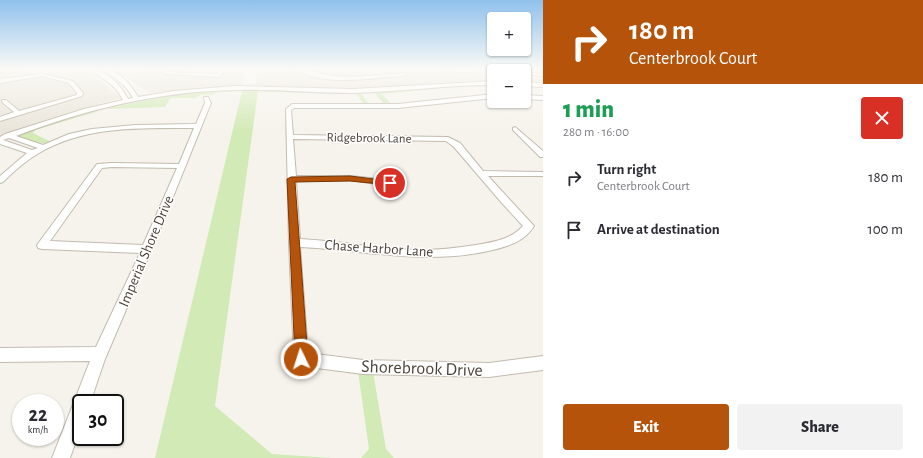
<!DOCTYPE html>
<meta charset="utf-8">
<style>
:root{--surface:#fff;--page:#f2f2f3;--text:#2b2b33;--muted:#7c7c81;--accent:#b45309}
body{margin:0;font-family:"Alegreya Sans",sans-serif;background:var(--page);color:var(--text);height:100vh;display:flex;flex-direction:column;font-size:15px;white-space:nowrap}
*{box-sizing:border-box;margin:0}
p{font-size:13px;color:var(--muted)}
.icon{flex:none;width:22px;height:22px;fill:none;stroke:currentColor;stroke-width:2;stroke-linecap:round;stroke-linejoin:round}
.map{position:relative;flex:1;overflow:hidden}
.drawer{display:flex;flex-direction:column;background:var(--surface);width:380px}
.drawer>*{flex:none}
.guide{background:#b45309;color:#fff;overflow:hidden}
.buttons{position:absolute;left:487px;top:12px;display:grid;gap:8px}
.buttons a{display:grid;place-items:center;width:44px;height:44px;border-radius:4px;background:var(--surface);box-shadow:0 1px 3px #0004;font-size:20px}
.speed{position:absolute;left:12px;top:394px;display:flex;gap:8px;font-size:20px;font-weight:700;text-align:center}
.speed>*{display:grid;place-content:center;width:52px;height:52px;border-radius:50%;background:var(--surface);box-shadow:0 1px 3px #0004;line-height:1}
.speed small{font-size:10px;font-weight:400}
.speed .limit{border:2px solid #111;border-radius:6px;background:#fff;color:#111}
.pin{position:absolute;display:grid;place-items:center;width:34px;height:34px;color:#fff;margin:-17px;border:2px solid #fff;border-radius:50%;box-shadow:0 1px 4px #0007}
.me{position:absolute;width:44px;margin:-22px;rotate:356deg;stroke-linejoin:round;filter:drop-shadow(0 0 3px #0008)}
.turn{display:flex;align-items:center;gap:14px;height:84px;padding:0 20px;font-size:18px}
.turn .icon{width:52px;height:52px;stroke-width:2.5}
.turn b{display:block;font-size:28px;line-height:34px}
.round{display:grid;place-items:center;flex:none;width:42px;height:42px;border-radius:4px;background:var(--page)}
.summary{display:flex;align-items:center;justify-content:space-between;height:68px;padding:0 20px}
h1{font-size:24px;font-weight:800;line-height:30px;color:#1e9e55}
.cta{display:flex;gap:8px;margin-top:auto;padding:8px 20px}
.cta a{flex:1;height:46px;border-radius:4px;background:var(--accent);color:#fff;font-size:16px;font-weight:800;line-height:46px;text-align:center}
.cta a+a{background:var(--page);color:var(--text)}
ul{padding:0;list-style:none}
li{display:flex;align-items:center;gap:12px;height:52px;padding:0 20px}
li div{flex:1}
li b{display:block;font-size:15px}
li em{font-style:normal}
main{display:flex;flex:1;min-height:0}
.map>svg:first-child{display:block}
.residential{fill:#eae5da}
.green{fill:#d2eab5}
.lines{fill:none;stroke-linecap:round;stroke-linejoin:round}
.minor-casing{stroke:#c2bbae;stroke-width:2}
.major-casing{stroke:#e6c16a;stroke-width:2}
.minor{fill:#fff;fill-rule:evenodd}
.major{fill:#ffe39c;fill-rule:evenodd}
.route{fill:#b45309;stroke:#753606}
.labels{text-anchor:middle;stroke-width:3;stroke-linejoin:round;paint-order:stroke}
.far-street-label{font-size:13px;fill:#4b4439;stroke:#fff}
.street-label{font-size:15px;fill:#4b4439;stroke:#fff}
.near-street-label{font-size:18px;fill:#4b4439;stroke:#fff}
</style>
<main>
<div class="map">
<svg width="543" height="458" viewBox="0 0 543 458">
<rect width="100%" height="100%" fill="#f6f3ec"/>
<!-- residential -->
<g class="residential">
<polygon points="26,68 79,68 96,77 121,98 67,113 0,135 0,73"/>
<polygon points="106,68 246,68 242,85 150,93 126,77"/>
<polygon points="258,68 543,68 543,86 524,85 524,71 494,71 494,83 461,81 404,86 345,88 255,86"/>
</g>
<!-- green -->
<g class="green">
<polygon points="494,84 494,86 452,87 382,94 391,104 384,104 376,94 377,92 449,85"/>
<path d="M258,89L355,92L361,94L368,103L364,105L358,95L354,94L258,91L215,406L272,454L332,458H155L242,91L217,92L212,95H201L195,98H173L170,99L165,107L106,109L35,130L33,133L51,142C40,145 30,141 20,138L19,136L25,131C85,113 144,98 206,91C223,89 241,90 258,89Z"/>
<polygon points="358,371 373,372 386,449 394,458 361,458 369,449"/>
</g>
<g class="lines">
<defs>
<g id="minor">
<path d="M87,68C104,68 121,85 128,99L133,98C127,86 116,78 104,71V69C118,69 132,86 138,97L174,91L235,86L352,89L476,82L494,81V85C446,85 399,92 352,93C313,93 275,89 236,90C160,91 87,109 16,136L43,145L69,134L92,129L135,125L196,124L205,103L204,97H208L211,103L152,249L105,359L90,403H81V427L70,458H52L90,361L0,362V348L96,347L140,253L42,249L38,248L37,245L97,164L112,163L179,164L194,128C139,128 79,125 31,158C21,165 12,173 3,182L0,183V176L27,153L0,144V137L5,134L84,109L123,100C115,83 101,78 87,68ZM9,138L38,148L32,150L3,140ZM112,167L177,168L143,245L50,241L102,168Z"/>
<polygon points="145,68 154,68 168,72 217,74 220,68 224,68 221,76 219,77 168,74"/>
<path d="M293,68C306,68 321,75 335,76C359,78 382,75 406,73L408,74C403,77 394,77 387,77C358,80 319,85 293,68Z"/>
<polygon points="445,68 496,71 494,71 494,73 456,72"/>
<polygon points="524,72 543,74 543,76 524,74"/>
<polygon points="42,74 73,81 83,93 82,96 0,121 0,117 14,112 2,102 2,100 6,100 19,111 77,95 77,93 69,83 42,76 0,83 0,79"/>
<polygon points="524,82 543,83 543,87 524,86"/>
<path d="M494,94V98L398,108H294L291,110L293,135L448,137L460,143L483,171L543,172V176H488L534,226C525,241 509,246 493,250C425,266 367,250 300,247L308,353L363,360L489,363L543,356V370L489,377L363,374L301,366L296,364L294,359L289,243L286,109L292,104H398ZM293,139L446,141L454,147L501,202L523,226C512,239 493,242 476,245C457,248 438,250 418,250C379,249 340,241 300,239L296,181L350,180L390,186L394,183L390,180L350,176H296Z"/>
<polygon points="524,95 543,96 543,100 524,99"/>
<polygon points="515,127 543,151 543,157 540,157 513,130 513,128"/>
</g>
<polygon id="major" points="6,68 19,68 0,73 0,69"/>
</defs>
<!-- minor casing -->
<use href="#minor" class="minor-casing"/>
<!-- major casing -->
<use href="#major" class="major-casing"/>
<!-- minor -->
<use href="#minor" class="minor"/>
<!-- major -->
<use href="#major" class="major"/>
</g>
<!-- sky -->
<linearGradient id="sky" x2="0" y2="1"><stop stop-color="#8fc1ec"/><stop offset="0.52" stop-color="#fbfaf6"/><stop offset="1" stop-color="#fbfaf6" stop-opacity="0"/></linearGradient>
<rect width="543" height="132" fill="url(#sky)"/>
<!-- route -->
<polygon class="route" points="350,176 390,181 394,183 390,185 350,181 295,182 308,359 306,363 301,365 297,363 295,359 287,179 291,177"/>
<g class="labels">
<!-- far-street labels -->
<g class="far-street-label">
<text transform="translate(369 137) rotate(1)" y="5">Ridgebrook Lane</text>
</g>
<!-- street labels -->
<g class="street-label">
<text transform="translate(379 248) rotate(4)" y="5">Chase Harbor Lane</text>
<text transform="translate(146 251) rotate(-67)" y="5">Imperial Shore Drive</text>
</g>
<!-- near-street labels -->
<g class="near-street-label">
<text transform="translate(422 368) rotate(2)" y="6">Shorebrook Drive</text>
</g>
</g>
</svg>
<div class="buttons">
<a>+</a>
<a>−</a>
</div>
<div class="speed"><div>22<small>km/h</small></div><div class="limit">30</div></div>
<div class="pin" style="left:390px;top:183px;background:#d93025"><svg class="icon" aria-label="arrive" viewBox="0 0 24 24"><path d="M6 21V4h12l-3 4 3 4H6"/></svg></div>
<svg class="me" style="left:301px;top:359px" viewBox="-20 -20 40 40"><circle r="17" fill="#b45309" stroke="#fff" stroke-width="3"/><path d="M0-11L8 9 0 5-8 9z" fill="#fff"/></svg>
</div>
<section class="drawer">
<div class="guide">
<div class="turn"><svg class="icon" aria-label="right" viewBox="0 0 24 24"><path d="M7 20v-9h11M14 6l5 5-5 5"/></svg><div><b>180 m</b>Centerbrook Court</div></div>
</div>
<div class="summary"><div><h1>1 min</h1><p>280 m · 16:00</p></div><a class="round" style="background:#d93025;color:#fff"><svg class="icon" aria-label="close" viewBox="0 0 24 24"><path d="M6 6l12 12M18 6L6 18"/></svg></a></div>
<ul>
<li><svg class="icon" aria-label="right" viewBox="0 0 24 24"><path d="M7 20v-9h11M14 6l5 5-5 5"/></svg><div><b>Turn right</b><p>Centerbrook Court</p></div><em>180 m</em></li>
<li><svg class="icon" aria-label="arrive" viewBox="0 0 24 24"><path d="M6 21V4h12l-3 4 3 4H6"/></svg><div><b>Arrive at destination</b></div><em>100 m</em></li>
</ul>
<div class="cta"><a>Exit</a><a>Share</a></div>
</section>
</main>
